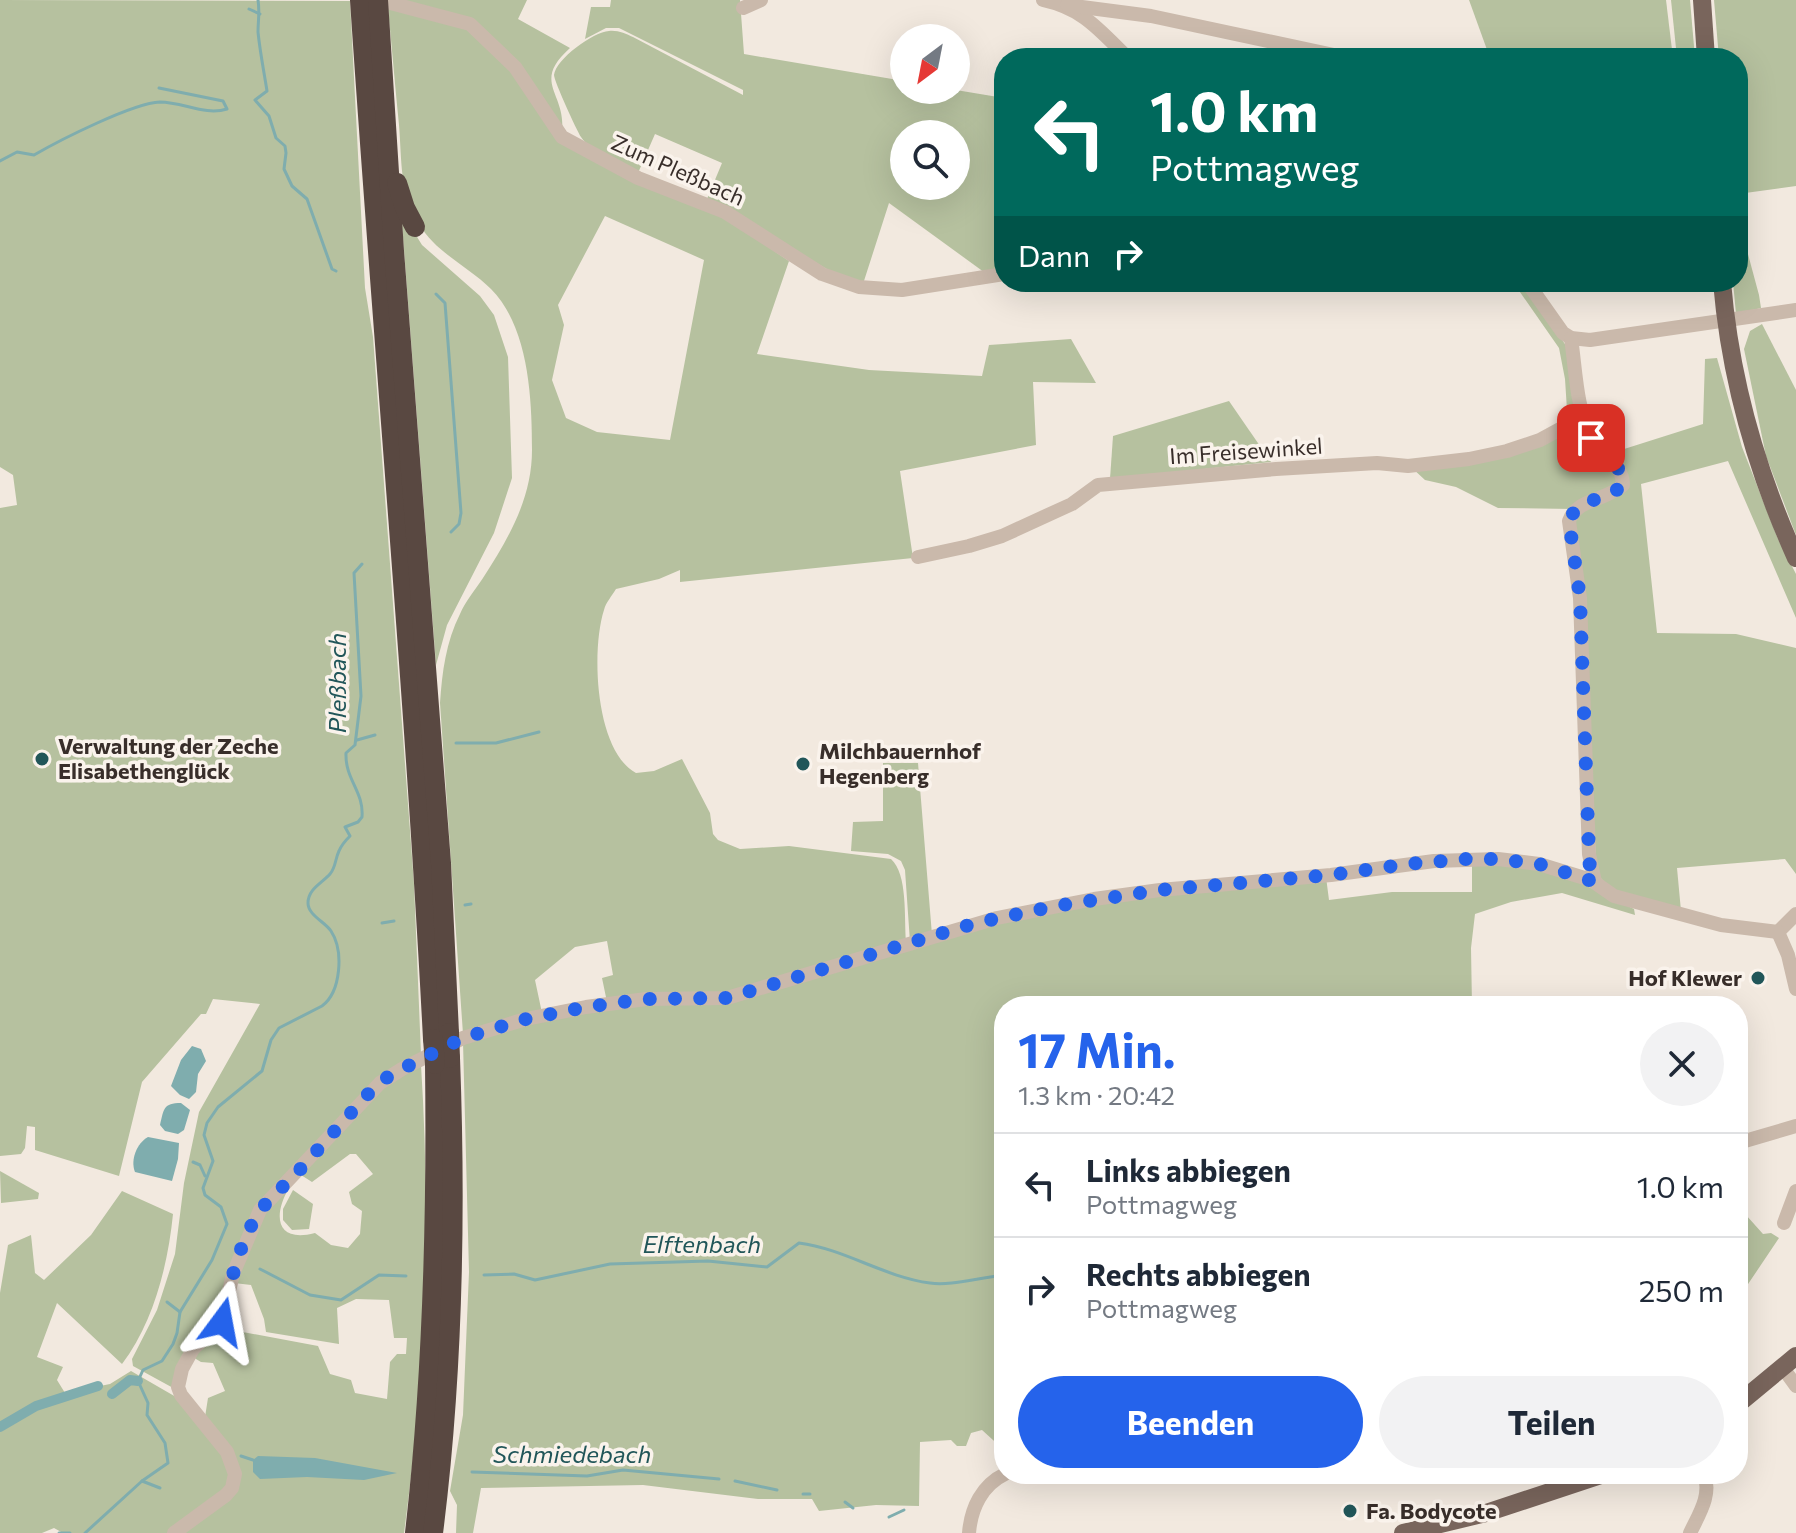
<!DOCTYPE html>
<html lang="de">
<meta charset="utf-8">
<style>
:root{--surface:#fff;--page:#f2f2f3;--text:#1f2937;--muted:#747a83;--line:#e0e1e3;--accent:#2563eb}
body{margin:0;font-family:Commissioner,sans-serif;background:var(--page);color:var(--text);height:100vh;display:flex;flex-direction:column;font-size:30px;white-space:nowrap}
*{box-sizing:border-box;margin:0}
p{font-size:26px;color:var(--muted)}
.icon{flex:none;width:44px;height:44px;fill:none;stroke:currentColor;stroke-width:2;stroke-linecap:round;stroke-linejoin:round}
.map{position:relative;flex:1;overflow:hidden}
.drawer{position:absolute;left:994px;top:996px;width:754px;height:488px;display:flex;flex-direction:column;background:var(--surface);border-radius:32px;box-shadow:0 8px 32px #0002}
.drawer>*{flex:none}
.banner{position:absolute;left:994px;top:48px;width:754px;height:244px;border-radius:32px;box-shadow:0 8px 32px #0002;background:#00695c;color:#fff;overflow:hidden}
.needle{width:52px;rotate:212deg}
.fabs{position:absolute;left:890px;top:24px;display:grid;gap:16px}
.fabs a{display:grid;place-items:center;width:80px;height:80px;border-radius:50%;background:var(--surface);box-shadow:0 8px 32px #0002;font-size:40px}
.pin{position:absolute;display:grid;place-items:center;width:68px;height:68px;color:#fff;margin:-34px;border-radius:16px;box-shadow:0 4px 12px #0006}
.me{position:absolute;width:88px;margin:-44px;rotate:13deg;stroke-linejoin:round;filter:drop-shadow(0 0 6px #0008)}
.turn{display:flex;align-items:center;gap:28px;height:168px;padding:0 24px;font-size:36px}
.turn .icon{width:104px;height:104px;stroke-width:2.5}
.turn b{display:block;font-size:56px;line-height:68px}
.then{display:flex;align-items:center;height:76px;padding:0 24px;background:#0003;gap:16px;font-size:30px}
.round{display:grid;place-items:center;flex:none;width:84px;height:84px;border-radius:42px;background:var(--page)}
.head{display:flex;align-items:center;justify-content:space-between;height:136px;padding:0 24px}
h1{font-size:48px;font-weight:700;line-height:60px;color:var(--accent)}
.action{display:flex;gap:16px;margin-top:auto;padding:16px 24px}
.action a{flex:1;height:92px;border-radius:48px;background:var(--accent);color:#fff;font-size:32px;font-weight:700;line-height:92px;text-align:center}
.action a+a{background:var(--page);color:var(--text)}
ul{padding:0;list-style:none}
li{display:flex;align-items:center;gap:24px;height:104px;padding:0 24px;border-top:2px solid var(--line)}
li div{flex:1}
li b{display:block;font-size:30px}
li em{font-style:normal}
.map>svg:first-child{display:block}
.green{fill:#b6c19f;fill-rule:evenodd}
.water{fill:#7fadae}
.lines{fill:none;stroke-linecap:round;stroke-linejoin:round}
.stream{stroke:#7fadae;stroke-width:3}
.canal{stroke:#7fadae;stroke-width:10}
.minor{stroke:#cab9ab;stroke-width:14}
.major{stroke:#79655c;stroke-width:18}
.highway{stroke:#594841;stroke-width:20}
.highway-bridge{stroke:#594841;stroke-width:20}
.route{stroke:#2563eb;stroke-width:14;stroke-dasharray:0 25.2}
.poi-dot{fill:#215659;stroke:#faf3ec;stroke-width:3}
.labels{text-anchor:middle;stroke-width:7;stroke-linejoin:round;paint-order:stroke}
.street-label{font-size:22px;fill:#382e2a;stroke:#faf3ec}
.poi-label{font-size:22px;font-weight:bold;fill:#382e2a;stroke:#faf3ec;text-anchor:start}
.water-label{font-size:24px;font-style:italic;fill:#215659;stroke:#faf3ec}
</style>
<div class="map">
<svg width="1796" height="1533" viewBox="0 0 1796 1533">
<rect width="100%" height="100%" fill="#f2e9df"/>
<!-- green -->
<g class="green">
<polygon points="0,0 350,1 365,288 373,337 414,884 421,1055 262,1204 222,1310 175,1389 133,1366 132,1359 157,1310 175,1254 184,1183 199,1112 260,1004 213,999 206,1014 201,1014 142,1082 119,1176 35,1150 35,1127 27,1126 25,1148 21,1154 0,1156 0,508 17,505 13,475 0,467"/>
<path d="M395,0H527L518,19L570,48C531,83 566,92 562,131L471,23Z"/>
<path d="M611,0H740L744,54L904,81V90H956L1004,98V273L988,275L889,203L863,284L842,278L707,199L722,163L655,134L638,173C624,165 589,150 581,137C577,131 554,81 554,75C556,59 593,32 609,31C618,30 626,34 633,37L743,95V90L619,28H606L585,39L591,7H610ZM904,134H956V186H904Z"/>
<polygon points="1469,0 1666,0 1673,58 1490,58"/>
<polygon points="1671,0 1690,0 1695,58 1677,58"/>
<polygon points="1714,0 1796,0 1796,186 1738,194 1738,58 1719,58"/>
<path d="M388,9L469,25L514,68L561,139L722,216L789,261L757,354L869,370L982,376L989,345L1071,339L1096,383L1033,382L1036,445L900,471L913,558L680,582V570L659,579L616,589C612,596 606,602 604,610C591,650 595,751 636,773L654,771L682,759L710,813L713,834L718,840L740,849L789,846L891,859C908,874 904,918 906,941L739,993L607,1002L602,978L613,975L607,941L575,947L535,980L542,1013L463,1034L440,703C442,672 446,642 460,614C465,602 475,590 483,578C508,539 532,499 532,450C532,399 529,327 491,289C468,266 436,253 419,224C399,192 402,160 399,125C395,86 392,48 388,9ZM605,216L704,260L670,440L597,432L566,418L552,380L564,325L558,305Z"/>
<polygon points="401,211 422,245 480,296 494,315 508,357 512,478 494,533 447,625 436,665"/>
<polygon points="1738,217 1759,295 1761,308 1736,314 1733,282 1738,282"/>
<polygon points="1513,282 1522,282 1567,347 1575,413 1567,410 1565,379 1559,348"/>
<polygon points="1762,324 1796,390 1796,535 1766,456 1744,349 1750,331"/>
<path d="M1717,358L1742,447L1778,539L1796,574V618L1728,461L1641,484L1657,633L1736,634L1796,648V874L1785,859L1677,868L1681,911C1651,903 1615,901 1597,873L1573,509L1498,508L1456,487L1425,480L1411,467L1509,455L1585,412L1586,423L1610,457L1621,450L1703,424L1705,359Z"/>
<polygon points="1229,401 1271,462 1110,479 1113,436"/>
<polygon points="883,763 918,763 932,935 910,942 905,870 901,861 888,854 851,851 853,822 883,821"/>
<polygon points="1472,861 1554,870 1634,909 1635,915 1562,893 1511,902 1475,914 1471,948 1472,1006 1004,1006 1004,1450 982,1430 971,1433 966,1446 957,1446 951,1440 920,1442 919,1506 876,1505 819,1511 812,1499 758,1499 643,1485 481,1488 473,1533 456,1533 457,1505 450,1491 463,1415 469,1272 463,1042 527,1023 651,1002 707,1004 956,931 1095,902 1326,877 1329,900 1392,892 1472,892"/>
<path d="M421,1065C431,1220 425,1379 404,1533H181L238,1485L205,1417L208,1398L225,1391L213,1363L201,1362L191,1356L222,1331L232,1330L318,1346L330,1374L351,1380L355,1393L387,1399L390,1362L397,1354H406L407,1338H394L389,1300L356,1299L337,1308L339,1344L266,1332L264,1319L251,1285L234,1283L255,1222L289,1188C272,1217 277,1243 315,1233L331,1245L348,1248L360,1234L362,1211L352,1204L349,1192L373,1174L356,1154H350L312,1182L301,1175L384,1082Z"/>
<polygon points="0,1171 39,1193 38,1199 1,1203"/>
<polygon points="293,1190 313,1204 309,1229 292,1230 283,1220 283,1209"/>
<path d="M122,1191L173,1214C168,1264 154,1322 122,1364L57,1303L37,1357L63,1367L57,1380L65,1393L110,1384L131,1371L176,1397L229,1461V1485L168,1533H63L54,1528L42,1533H0V1293L8,1245L31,1235L35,1273L44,1280L91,1235Z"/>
<polygon points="1746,1215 1763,1234 1771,1233 1779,1238 1738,1299 1738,1216"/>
</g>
<!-- water -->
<g class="water">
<polygon points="192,1046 201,1049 206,1061 198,1074 196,1092 189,1099 180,1095 171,1086 181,1060"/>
<path d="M181,1103L190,1110L184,1130L178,1134L165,1131L160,1125C164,1109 163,1103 181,1103Z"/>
<path d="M148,1137L179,1143L178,1159L172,1181L135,1172C130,1160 137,1143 148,1137Z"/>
<polygon points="258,1456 315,1458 397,1473 364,1480 307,1477 260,1479 253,1472 253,1460"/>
</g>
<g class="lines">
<!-- stream -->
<g class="stream">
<path d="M258,0C260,12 258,21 258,32C260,52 264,72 267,91L255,100L269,116L276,138L285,146L286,153L284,169L292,186L307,199L332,269L336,271"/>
<polyline points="249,9 260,14"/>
<path d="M0,161L17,152L34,155C60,140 133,103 160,102C183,102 205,116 227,109L223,101L159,88"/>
<polyline points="436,294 445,303 461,513 459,524 451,532"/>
<polyline points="357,740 375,735"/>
<polyline points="456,743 496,743 539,732"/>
<polyline points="465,905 471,904"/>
<polyline points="382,923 394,921"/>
<polyline points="193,1162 200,1165 205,1176"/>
<polyline points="260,1269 310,1295 341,1300 379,1275 406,1276"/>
<path d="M484,1275L514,1274L535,1280L610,1264L708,1261L767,1267L799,1243C845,1249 884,1277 930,1283C950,1286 977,1278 998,1276L1004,1273"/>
<polyline points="167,1302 180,1312"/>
<polyline points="241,1456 253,1460"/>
<polyline points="472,1472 587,1476 623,1470 719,1479"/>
<polyline points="142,1481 160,1488"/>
<polyline points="735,1481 777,1490"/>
<polyline points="803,1494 810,1494"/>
<polyline points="845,1502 853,1508"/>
<polyline points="889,1517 904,1510"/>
<polyline points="59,1533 70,1533"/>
<path d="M85,1533L142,1481L168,1463L165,1443L147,1415L148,1403L138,1381L143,1370L162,1361L173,1344L177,1333L180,1312L212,1260L227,1224L221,1207L205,1195L203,1188L213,1161L204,1135L207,1123L218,1107L262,1071L271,1040L279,1028L322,1006C341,992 344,951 331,931C325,922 308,915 308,903C308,889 322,883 330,874C336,867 335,859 339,851C341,846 346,840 350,836L345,827L358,822L362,817C364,791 345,780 346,753L355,745L361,696L354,573L362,564"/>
</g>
<!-- canal -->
<g class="canal">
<polyline points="112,1394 130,1380 138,1381"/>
<polyline points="0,1427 36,1406 98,1386"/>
</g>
<!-- minor -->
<g class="minor">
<polyline points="379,0 470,24 515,67 562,137 638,178 725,212 822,274 859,287 902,290 1004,274"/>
<path d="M1043,0C1084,9 1099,30 1128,58"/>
<polyline points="1067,5 1151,16 1348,58"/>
<polyline points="743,8 761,0"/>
<polyline points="1527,282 1563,333 1571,338 1590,340 1796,310"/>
<path d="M1571,338C1576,372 1576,408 1592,439C1601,457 1623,463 1623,485C1606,501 1577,498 1569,521L1580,598L1589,854L1595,882"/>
<polyline points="918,557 969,546 1002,536 1072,504 1098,485 1276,469 1377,463 1408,466 1469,459 1507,451 1540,440 1562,428 1580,411"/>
<polyline points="1796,914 1778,932 1788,955 1796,989"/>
<polyline points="1738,1143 1796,1126"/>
<polyline points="1784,1223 1796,1191"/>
<polyline points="1783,1368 1796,1386"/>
<polyline points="174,1533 226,1495 232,1488 235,1474 227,1452 181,1395 178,1387 182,1369 193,1349 222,1322 233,1274 260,1210 380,1083 402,1069 463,1038 526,1019 586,1007 646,999 727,998 997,918 1094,899 1160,890 1331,875 1434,861 1498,859 1539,864 1591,880 1614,896 1721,925 1778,932"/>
<path d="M969,1533C971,1508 982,1485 1005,1474"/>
<path d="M1690,1533C1699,1514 1712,1495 1704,1474"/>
</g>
<!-- major -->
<g class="major">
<polyline points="1702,0 1706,58"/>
<path d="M1722,282C1730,377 1757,472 1796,558"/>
<polyline points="1738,1404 1796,1356"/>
<polyline points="1403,1533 1486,1513 1604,1474"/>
</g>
<!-- highway -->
<g class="highway">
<path d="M360,0C383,346 415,692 433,1039"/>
<polyline points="378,0 394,251 441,863 449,1033"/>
<polyline points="397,183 405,208 415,227"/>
<path d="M415,1533C433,1376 437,1221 435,1064"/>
<path d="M433,1533C453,1375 456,1217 450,1058"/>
</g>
<!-- highway-bridge -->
<g class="highway-bridge">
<polyline points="449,1033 450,1058"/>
<polyline points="433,1039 435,1064"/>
</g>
</g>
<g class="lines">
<!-- route -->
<path class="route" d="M222,1322C231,1281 240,1233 268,1201L295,1175L369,1093L390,1075L463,1038L526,1019L586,1007L646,999L727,998L976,923L1056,906L1160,890L1331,875L1407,864L1467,859H1498L1539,864L1595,882L1590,870L1589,854L1580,598L1569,521C1577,498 1606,501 1623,485C1623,464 1602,454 1591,438"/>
</g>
<!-- markers -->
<g class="poi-dot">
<circle cx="42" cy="759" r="8"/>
<circle cx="803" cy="764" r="8"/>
<circle cx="1758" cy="978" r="8"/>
<circle cx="1350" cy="1511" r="8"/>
</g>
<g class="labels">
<!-- street labels -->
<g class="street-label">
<text transform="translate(678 170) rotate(24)" y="8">Zum Pleßbach</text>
<text transform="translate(1246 451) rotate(-4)" y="8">Im Freisewinkel</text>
</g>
<!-- poi labels -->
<g class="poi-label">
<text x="58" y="754">Verwaltung der Zeche<tspan x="58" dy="25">Elisabethenglück</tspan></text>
<text x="819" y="759">Milchbauernhof<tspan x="819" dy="25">Hegenberg</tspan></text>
<text x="1742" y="986" text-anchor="end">Hof Klewer</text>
<text x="1366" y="1519">Fa. Bodycote</text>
</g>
<!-- water labels -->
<g class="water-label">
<text transform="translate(338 683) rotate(-90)" y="8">Pleßbach</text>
<text x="702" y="1253">Elftenbach</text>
<text x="572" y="1463">Schmiedebach</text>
</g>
</g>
</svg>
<div class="fabs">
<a><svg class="needle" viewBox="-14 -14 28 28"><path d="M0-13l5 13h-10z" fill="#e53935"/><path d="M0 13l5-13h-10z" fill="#747a83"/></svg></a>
<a><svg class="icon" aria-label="search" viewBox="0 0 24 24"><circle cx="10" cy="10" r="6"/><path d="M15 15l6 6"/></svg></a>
</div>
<div class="pin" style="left:1591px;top:438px;background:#d93025"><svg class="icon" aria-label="arrive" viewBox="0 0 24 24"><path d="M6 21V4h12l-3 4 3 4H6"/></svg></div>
<svg class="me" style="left:222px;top:1322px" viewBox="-20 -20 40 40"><path d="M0-17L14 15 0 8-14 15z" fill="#2563eb" stroke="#fff" stroke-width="4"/></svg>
<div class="banner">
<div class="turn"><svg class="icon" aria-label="left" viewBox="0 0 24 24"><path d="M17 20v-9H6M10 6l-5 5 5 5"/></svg><div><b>1.0 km</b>Pottmagweg</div></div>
<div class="then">Dann<svg class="icon" aria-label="right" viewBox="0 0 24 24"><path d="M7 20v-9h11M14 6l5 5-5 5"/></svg></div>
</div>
<section class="drawer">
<div class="head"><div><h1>17 Min.</h1><p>1.3 km · 20:42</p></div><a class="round"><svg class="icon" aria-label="close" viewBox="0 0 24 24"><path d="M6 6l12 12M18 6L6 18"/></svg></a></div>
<ul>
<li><svg class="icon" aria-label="left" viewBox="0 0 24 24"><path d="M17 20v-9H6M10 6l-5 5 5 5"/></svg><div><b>Links abbiegen</b><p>Pottmagweg</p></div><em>1.0 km</em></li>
<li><svg class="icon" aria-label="right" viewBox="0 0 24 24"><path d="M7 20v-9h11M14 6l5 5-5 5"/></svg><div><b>Rechts abbiegen</b><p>Pottmagweg</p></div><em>250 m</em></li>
</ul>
<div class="action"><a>Beenden</a><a>Teilen</a></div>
</section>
</div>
